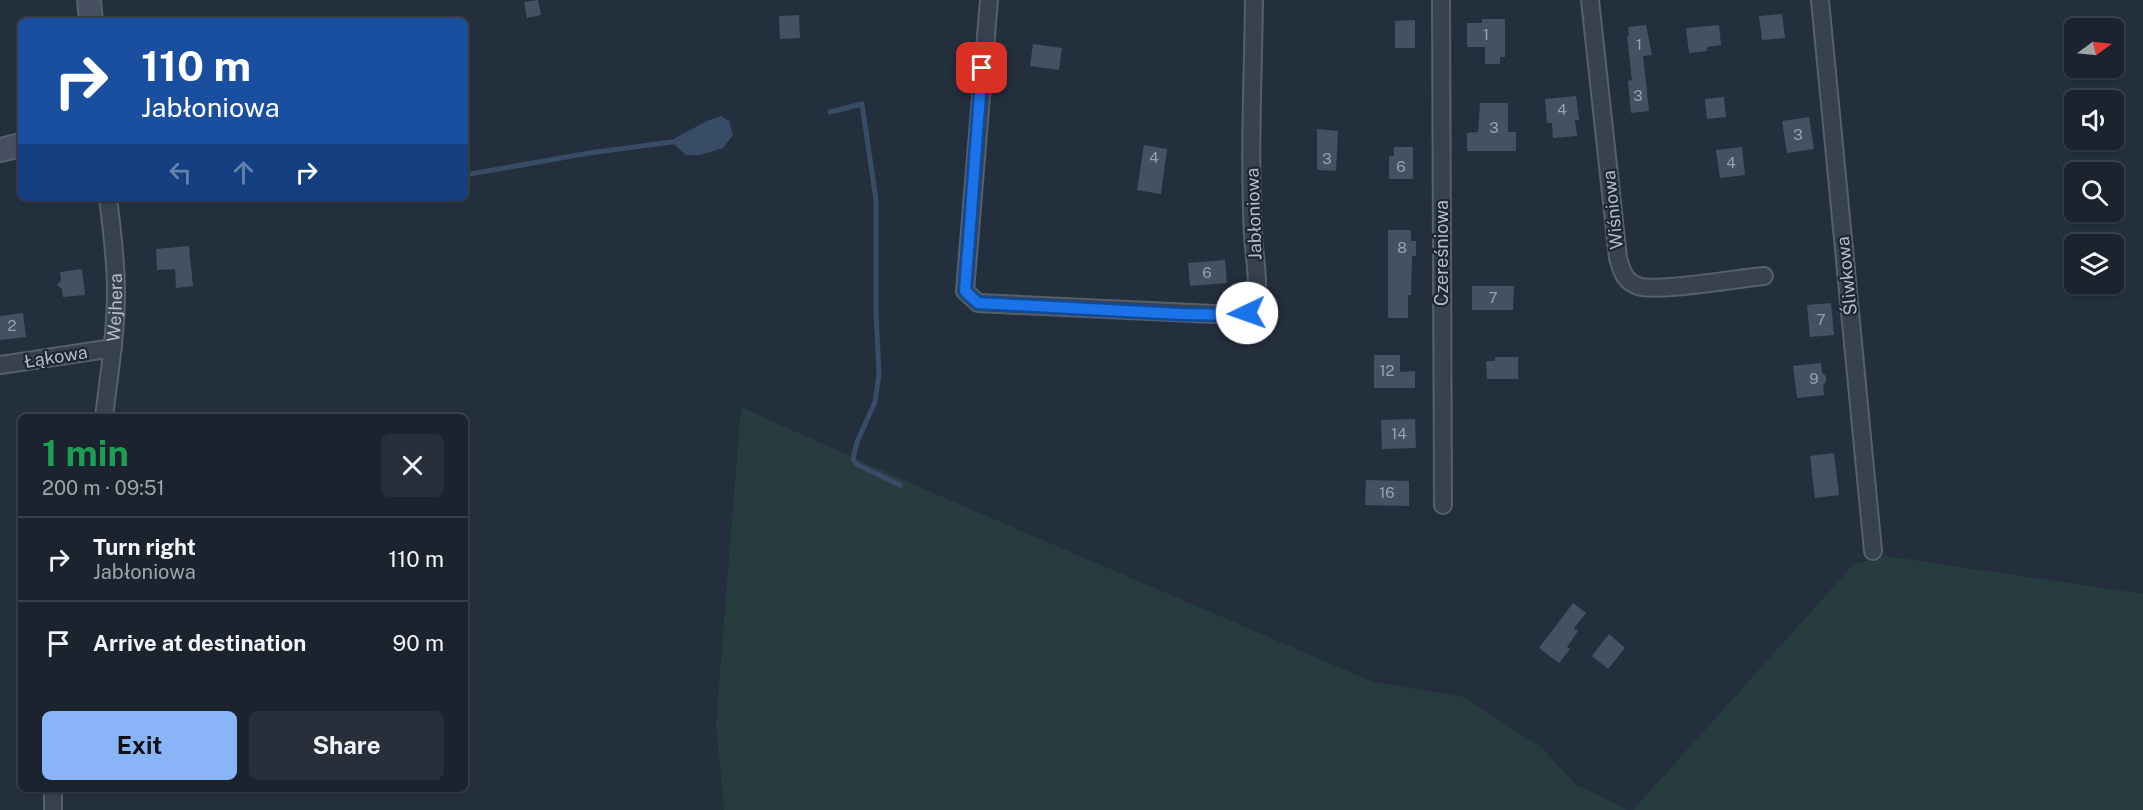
<!DOCTYPE html>
<meta charset="utf-8">
<style>
:root{--surface:#1b232e;--page:#282f3a;--text:#f1f3f6;--muted:#a0a4aa;--line:#39404a;--accent:#8ab4f8}
body{margin:0;font-family:"Public Sans",sans-serif;background:var(--page);color:var(--text);height:100vh;display:flex;flex-direction:column;font-size:22px;white-space:nowrap}
*{box-sizing:border-box;margin:0}
p{font-size:20px;color:var(--muted)}
.icon{flex:none;width:33px;height:33px;fill:none;stroke:currentColor;stroke-width:2;stroke-linecap:round;stroke-linejoin:round}
.map{position:relative;flex:1;overflow:hidden}
.drawer{position:absolute;left:18px;top:414px;width:450px;height:378px;display:flex;flex-direction:column;background:var(--surface);border-radius:9px;box-shadow:0 2px 4px #0004,0 0 0 2px var(--line)}
.drawer>*{flex:none}
.guide{position:absolute;left:18px;top:18px;width:450px;height:183px;border-radius:9px;box-shadow:0 2px 4px #0004,0 0 0 2px var(--line);background:#1a4fa0;color:#fff;overflow:hidden}
.needle{width:39px;rotate:75deg}
.tools{position:absolute;left:2064px;top:18px;display:grid;gap:12px}
.tools a{display:grid;place-items:center;width:60px;height:60px;border-radius:9px;background:var(--surface);box-shadow:0 2px 4px #0004,0 0 0 2px var(--line);font-size:30px}
.pin{position:absolute;display:grid;place-items:center;width:51px;height:51px;color:#fff;margin:-26px;border-radius:12px;box-shadow:0 3px 9px #0006}
.me{position:absolute;width:66px;margin:-33px;rotate:267deg;stroke-linejoin:round;filter:drop-shadow(0 0 4px #0008)}
.turn{display:flex;align-items:center;gap:21px;height:126px;padding:0 24px;font-size:27px}
.turn .icon{width:78px;height:78px;stroke-width:2.5}
.turn b{display:block;font-size:42px;line-height:51px}
.lanes{display:flex;align-items:center;height:57px;padding:0 24px;background:#0003;justify-content:center;gap:30px;direction:ltr}
.lanes .off{opacity:.35}
.round{display:grid;place-items:center;flex:none;width:63px;height:63px;border-radius:9px;background:var(--page)}
.head{display:flex;align-items:center;justify-content:space-between;height:102px;padding:0 24px}
h1{font-size:36px;font-weight:700;line-height:45px;color:#1e9e55}
.cta{display:flex;gap:12px;margin-top:auto;padding:12px 24px}
.cta a{flex:1;height:69px;border-radius:9px;background:var(--accent);color:#111;font-size:24px;font-weight:700;line-height:69px;text-align:center}
.cta a+a{background:var(--page);color:var(--text)}
ul{padding:0;list-style:none}
li{display:flex;align-items:center;gap:18px;height:84px;padding:0 24px;border-top:2px solid var(--line)}
li div{flex:1}
li b{display:block;font-size:22px}
li em{font-style:normal}
.map>svg:first-child{display:block}
.green{fill:#263c3f}
.water{fill:#394c67}
.lines{fill:none;stroke-linecap:round;stroke-linejoin:round}
.stream{stroke:#394c67;stroke-width:5}
.building{fill:#455162}
.street-casing{stroke:#565f6c;stroke-width:20}
.secondary-casing{stroke:#565f6c;stroke-width:26}
.street{stroke:#38414e;stroke-width:16}
.secondary{stroke:#465061;stroke-width:22}
.route-casing{stroke:#114b97;stroke-width:15}
.route{stroke:#1a73e8;stroke-width:10}
.labels{text-anchor:middle;stroke-width:4.5;stroke-linejoin:round;paint-order:stroke}
.number-label{font-size:15px;fill:#98a1af}
.street-label{font-size:18px;fill:#b4bcc9;stroke:#1d2633}
</style>
<div class="map">
<svg width="2143" height="810" viewBox="0 0 2143 810">
<rect width="100%" height="100%" fill="#242f3e"/>
<!-- green -->
<g class="green">
<polygon points="741,407 933,493 1373,682 1463,697 1541,747 1575,784 1628,810 724,810 716,723"/>
<polygon points="1886,556 2143,594 2143,810 1633,810 1854,564"/>
</g>
<!-- water -->
<polygon class="water" points="721,116 729,121 733,135 723,148 700,155 686,155 675,145 675,138 707,121"/>
<g class="lines">
<!-- stream -->
<g class="stream">
<polyline points="830,112 862,104 876,200 876,313 879,374 875,402 857,442 853,459 856,464 900,485"/>
<polyline points="465,175 589,153 679,141"/>
</g>
</g>
<!-- building -->
<g class="building">
<polygon points="538,0 541,15 527,18 524,2"/>
<polygon points="1782,14 1785,38 1762,40 1759,16"/>
<polygon points="799,15 800,38 780,39 779,16"/>
<polygon points="1482,19 1505,19 1505,57 1500,57 1500,64 1485,64 1485,47 1467,47 1467,23 1482,23"/>
<polygon points="1415,20 1415,48 1395,48 1395,21"/>
<polygon points="1646,25 1652,55 1643,56 1649,111 1631,113 1628,81 1632,80 1627,36 1629,35 1628,27"/>
<polygon points="1719,25 1721,45 1707,47 1707,51 1689,53 1686,28"/>
<polygon points="1033,44 1062,48 1059,70 1030,66"/>
<polygon points="1576,96 1579,120 1575,120 1577,136 1553,138 1552,123 1547,123 1545,99"/>
<polygon points="1724,97 1726,117 1707,119 1705,99"/>
<polygon points="1480,103 1508,103 1508,132 1516,132 1516,151 1467,151 1467,133 1478,132"/>
<polygon points="1809,117 1814,149 1787,153 1782,121"/>
<polygon points="1317,129 1338,131 1336,171 1317,170"/>
<polygon points="1144,145 1167,149 1161,194 1137,190"/>
<polygon points="1394,147 1413,147 1413,179 1389,179 1389,156 1394,156"/>
<polygon points="1742,147 1745,175 1720,178 1716,150"/>
<polygon points="1388,230 1411,230 1411,241 1416,241 1416,256 1412,256 1411,295 1408,295 1408,318 1388,318"/>
<polygon points="189,246 193,286 176,288 175,269 157,270 156,249"/>
<polygon points="1225,260 1227,283 1190,286 1188,263"/>
<polygon points="82,269 85,295 63,297 62,289 57,285 61,280 60,272"/>
<polygon points="1472,286 1514,286 1513,310 1472,310"/>
<polygon points="1831,303 1834,335 1810,337 1807,305"/>
<polygon points="23,313 26,337 0,340 0,316"/>
<polygon points="1374,355 1400,355 1400,372 1415,371 1415,388 1374,388"/>
<polygon points="1495,357 1518,357 1518,379 1487,379 1486,361 1495,361"/>
<polygon points="1821,363 1822,373 1826,376 1826,382 1823,385 1824,395 1797,398 1793,366"/>
<polygon points="1415,419 1416,448 1382,449 1381,420"/>
<polygon points="1834,453 1839,495 1815,498 1810,456"/>
<polygon points="1366,480 1409,481 1409,506 1365,505"/>
<polygon points="1573,603 1586,613 1574,628 1578,631 1567,647 1570,649 1559,663 1539,648"/>
<polygon points="1609,634 1625,648 1608,669 1592,656"/>
</g>
<g class="lines">
<defs>
<g id="street">
<path d="M989,0L965,291L978,303L1235,315C1240,314 1248,314 1252,309C1262,294 1254,254 1253,236C1249,157 1253,78 1254,0"/>
<polyline points="1441,0 1443,505"/>
<path d="M1590,0L1618,258C1622,271 1624,281 1638,286C1655,293 1740,278 1764,276"/>
<polyline points="1820,0 1873,551"/>
<polyline points="0,365 113,348"/>
<path id="s1" d="M104,417C109,375 116,333 116,291C116,260 112,229 108,198"/>
<polyline points="53,789 53,810"/>
</g>
<g id="secondary">
<polyline points="89,0 91,21"/>
<polyline points="0,150 21,145"/>
</g>
</defs>
<!-- street casing -->
<use href="#street" class="street-casing"/>
<!-- secondary casing -->
<use href="#secondary" class="secondary-casing"/>
<!-- street -->
<use href="#street" class="street"/>
<!-- secondary -->
<use href="#secondary" class="secondary"/>
</g>
<g class="lines">
<defs>
<polyline id="route" points="982,68 965,291 978,303 1181,314 1235,315 1247,313"/>
</defs>
<!-- route casing -->
<use href="#route" class="route-casing"/>
<!-- route -->
<use href="#route" class="route"/>
</g>
<g class="labels">
<!-- number labels -->
<g class="number-label">
<text x="1486" y="40">1</text>
<text x="1639" y="50">1</text>
<text x="1638" y="101">3</text>
<text x="1562" y="115">4</text>
<text x="1494" y="133">3</text>
<text x="1798" y="140">3</text>
<text x="1154" y="163">4</text>
<text x="1327" y="164">3</text>
<text x="1731" y="168">4</text>
<text x="1401" y="172">6</text>
<text x="1402" y="253">8</text>
<text x="1207" y="278">6</text>
<text x="1493" y="303">7</text>
<text x="1821" y="325">7</text>
<text x="12" y="331">2</text>
<text x="1387" y="376">12</text>
<text x="1814" y="384">9</text>
<text x="1399" y="439">14</text>
<text x="1387" y="498">16</text>
</g>
<!-- street labels -->
<g class="street-label">
<text transform="translate(1613 210) rotate(-96)" y="6">Wiśniowa</text>
<text transform="translate(1254 214) rotate(-92)" y="6">Jabłoniowa</text>
<text transform="translate(1442 253) rotate(-90)" y="6">Czereśniowa</text>
<text transform="translate(1847 276) rotate(-96)" y="6">Śliwkowa</text>
<text dy="6" stroke="none"><textPath href="#s1" startOffset="110">Wejhera</textPath></text>
<text transform="translate(56 357) rotate(-9)" y="6">Łąkowa</text>
</g>
</g>
</svg>
<div class="tools">
<a><svg class="needle" viewBox="-14 -14 28 28"><path d="M0-13l5 13h-10z" fill="#e53935"/><path d="M0 13l5-13h-10z" fill="#a0a4aa"/></svg></a>
<a><svg class="icon" aria-label="sound" viewBox="0 0 24 24"><path d="M4 9h4l5-4v14l-5-4H4zM17 9q2 3 0 6"/></svg></a>
<a><svg class="icon" aria-label="search" viewBox="0 0 24 24"><circle cx="10" cy="10" r="6"/><path d="M15 15l6 6"/></svg></a>
<a><svg class="icon" aria-label="layers" viewBox="0 0 24 24"><path d="M12 4l9 5-9 5-9-5zM3 14l9 5 9-5"/></svg></a>
</div>
<div class="pin" style="left:982px;top:68px;background:#d93025"><svg class="icon" aria-label="arrive" viewBox="0 0 24 24"><path d="M6 21V4h12l-3 4 3 4H6"/></svg></div>
<svg class="me" style="left:1247px;top:313px" viewBox="-20 -20 40 40"><circle r="19" fill="#fff"/><path d="M0-13L10 11 0 6-10 11z" fill="#1a73e8"/></svg>
<div class="guide">
<div class="turn"><svg class="icon" aria-label="right" viewBox="0 0 24 24"><path d="M7 20v-9h11M14 6l5 5-5 5"/></svg><div><b>110 m</b>Jabłoniowa</div></div>
<div class="lanes"><svg class="icon off" aria-label="left" viewBox="0 0 24 24"><path d="M17 20v-9H6M10 6l-5 5 5 5"/></svg><svg class="icon off" aria-label="ahead" viewBox="0 0 24 24"><path d="M12 20V5M6 11l6-6 6 6"/></svg><svg class="icon" aria-label="right" viewBox="0 0 24 24"><path d="M7 20v-9h11M14 6l5 5-5 5"/></svg></div>
</div>
<section class="drawer">
<div class="head"><div><h1>1 min</h1><p>200 m · 09:51</p></div><a class="round"><svg class="icon" aria-label="close" viewBox="0 0 24 24"><path d="M6 6l12 12M18 6L6 18"/></svg></a></div>
<ul>
<li><svg class="icon" aria-label="right" viewBox="0 0 24 24"><path d="M7 20v-9h11M14 6l5 5-5 5"/></svg><div><b>Turn right</b><p>Jabłoniowa</p></div><em>110 m</em></li>
<li><svg class="icon" aria-label="arrive" viewBox="0 0 24 24"><path d="M6 21V4h12l-3 4 3 4H6"/></svg><div><b>Arrive at destination</b></div><em>90 m</em></li>
</ul>
<div class="cta"><a>Exit</a><a>Share</a></div>
</section>
</div>
